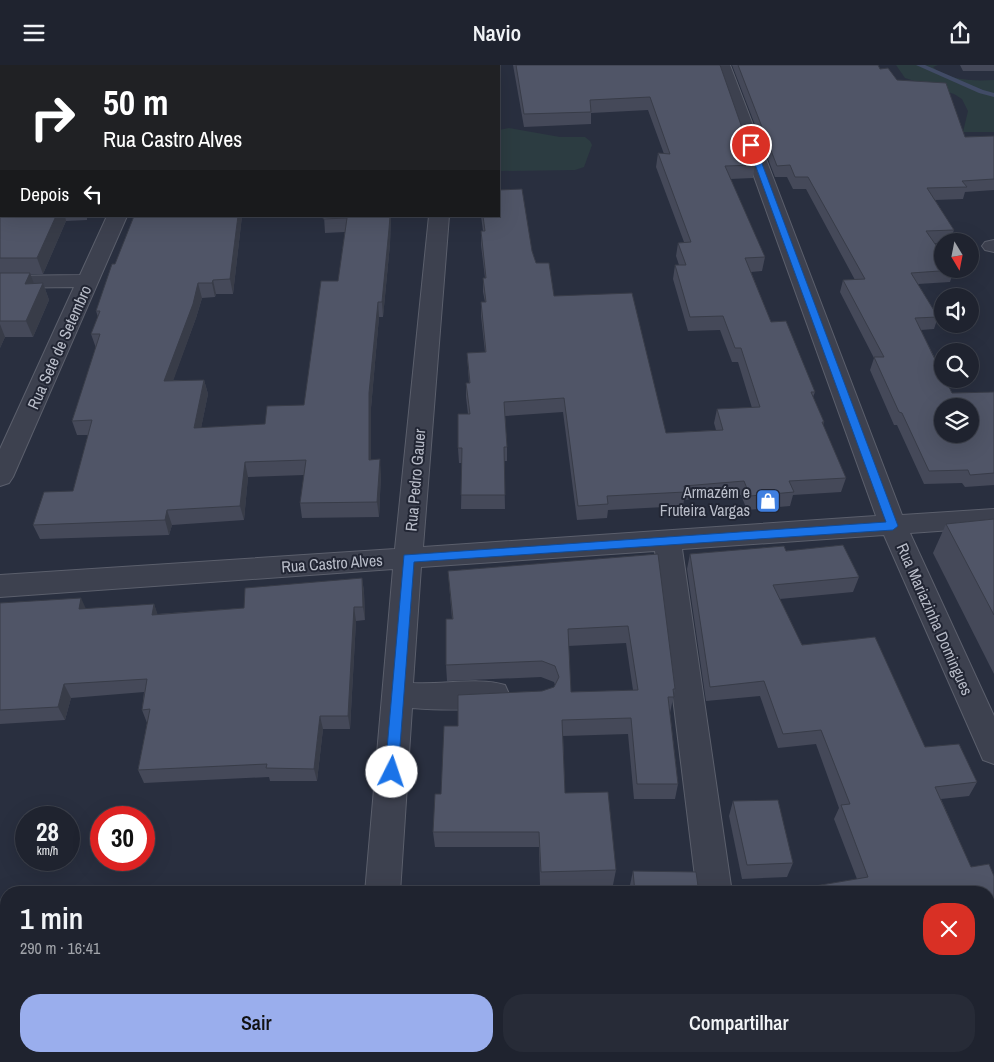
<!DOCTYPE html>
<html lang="pt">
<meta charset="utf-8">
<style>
:root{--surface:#1f232f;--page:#272b37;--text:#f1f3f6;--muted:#a1a4aa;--line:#3c404b;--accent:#9aaeed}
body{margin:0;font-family:"Archivo Narrow",sans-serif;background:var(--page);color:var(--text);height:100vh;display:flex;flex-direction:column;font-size:19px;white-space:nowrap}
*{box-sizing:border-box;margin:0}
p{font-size:16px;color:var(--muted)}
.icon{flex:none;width:28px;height:28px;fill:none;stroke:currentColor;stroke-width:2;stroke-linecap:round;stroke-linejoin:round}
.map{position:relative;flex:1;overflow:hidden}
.sheet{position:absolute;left:0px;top:821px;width:995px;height:176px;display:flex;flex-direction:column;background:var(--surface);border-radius:20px 20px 0 0;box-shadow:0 5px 20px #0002,0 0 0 1px var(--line)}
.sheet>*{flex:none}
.top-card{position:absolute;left:0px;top:0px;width:500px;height:152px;box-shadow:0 5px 20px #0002,0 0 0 1px var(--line);background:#202124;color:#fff;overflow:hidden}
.needle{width:32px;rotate:170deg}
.controls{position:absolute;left:934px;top:168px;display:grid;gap:10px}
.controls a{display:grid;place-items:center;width:45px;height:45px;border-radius:50%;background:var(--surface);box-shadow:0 5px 20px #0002,0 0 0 1px var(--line);font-size:25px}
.speed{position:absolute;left:15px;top:741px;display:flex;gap:10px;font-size:25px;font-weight:700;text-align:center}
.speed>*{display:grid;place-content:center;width:65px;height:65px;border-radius:50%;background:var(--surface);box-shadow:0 5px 20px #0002,0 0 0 1px var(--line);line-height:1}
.speed small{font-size:12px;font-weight:400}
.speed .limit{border:8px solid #d22;background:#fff;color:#111}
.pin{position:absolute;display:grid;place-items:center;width:42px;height:42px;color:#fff;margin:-21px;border:2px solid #fff;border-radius:50%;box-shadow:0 1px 5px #0007}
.me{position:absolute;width:55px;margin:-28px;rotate:4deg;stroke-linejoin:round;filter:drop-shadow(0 0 4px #0008)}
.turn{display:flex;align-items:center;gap:18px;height:105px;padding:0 20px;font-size:22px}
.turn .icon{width:65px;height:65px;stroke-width:2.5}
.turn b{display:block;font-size:35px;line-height:42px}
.then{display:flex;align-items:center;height:48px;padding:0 20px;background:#0003;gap:10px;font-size:19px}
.round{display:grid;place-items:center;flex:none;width:52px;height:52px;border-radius:20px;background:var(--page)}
.headline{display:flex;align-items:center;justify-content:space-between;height:85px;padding:0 20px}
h1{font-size:30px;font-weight:600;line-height:38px}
.cta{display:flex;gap:10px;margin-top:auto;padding:10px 20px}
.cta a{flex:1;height:58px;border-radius:20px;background:var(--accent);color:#111;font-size:20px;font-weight:600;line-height:58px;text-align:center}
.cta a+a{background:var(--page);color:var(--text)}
header{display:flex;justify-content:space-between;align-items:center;height:65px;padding:0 20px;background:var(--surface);font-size:22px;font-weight:600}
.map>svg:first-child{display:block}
.green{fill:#2c3c41}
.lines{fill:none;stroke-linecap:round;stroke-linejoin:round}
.stream{fill:#414b66;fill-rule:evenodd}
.minor-casing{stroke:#5b5f6c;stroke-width:2}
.minor{fill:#3d414f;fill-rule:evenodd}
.wall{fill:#454959;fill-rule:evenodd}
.shaded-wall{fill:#383c48}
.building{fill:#505567;stroke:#383c48;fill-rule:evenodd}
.route{fill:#1a73e8;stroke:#114b97}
.labels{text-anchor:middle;stroke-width:4;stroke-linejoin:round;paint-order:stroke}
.street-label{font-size:16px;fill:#b9bdc9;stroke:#222634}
.poi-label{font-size:16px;fill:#b9bdc9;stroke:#222634;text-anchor:end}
</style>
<header><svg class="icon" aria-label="menu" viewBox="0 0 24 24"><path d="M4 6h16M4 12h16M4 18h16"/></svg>Navio<svg class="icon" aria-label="share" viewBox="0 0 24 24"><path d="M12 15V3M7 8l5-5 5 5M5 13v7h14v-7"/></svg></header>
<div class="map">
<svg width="994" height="997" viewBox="0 0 994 997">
<rect width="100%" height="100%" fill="#292f3f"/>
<!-- green -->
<g class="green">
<path d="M896,0H938L933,2C947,16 975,16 994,15V67H963L968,46L962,34L954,29L905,13Z"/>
<polygon points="509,63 560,72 585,72 590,76 592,80 584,102 575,105 499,106 499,65"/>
</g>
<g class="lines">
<!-- stream -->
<polygon class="stream" points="916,0 925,0 983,25 994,28 994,32 979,28"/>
<defs>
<g id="minor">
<rect x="113" y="0" width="16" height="1"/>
<path d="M714,0H730L902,450L994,444V462L910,468L994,651V699L983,695L884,470L682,484L732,828H697L655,486L421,502L413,618C441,620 480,612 505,620L509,629L505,638C479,647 439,645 412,643L400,828H365L393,504L0,532V510L395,484L429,151H449L423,482L876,451Z"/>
<polygon points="107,151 127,151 13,412 9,418 0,421 0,384 74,222 0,223 0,211 80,210"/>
<polygon points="994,175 994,187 985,185 982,181 985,177"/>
<rect x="350" y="991" width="38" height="6"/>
<rect x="719" y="991" width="38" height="6"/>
</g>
</defs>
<!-- minor casing -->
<use href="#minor" class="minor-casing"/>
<!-- minor -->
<use href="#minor" class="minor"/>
</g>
<!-- wall -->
<g class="wall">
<polygon points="0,0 74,0 73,1 1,1 1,151 87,151 87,155 66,156 43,209 30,209 34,219 43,218 49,235 33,272 5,272 0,283"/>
<polygon points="513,0 720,0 755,100 753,113 730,114 765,192 762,206 751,207 771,257 815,327 813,332 824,357 823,360 846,413 841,427 793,430 790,441 747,445 741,430 684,435 683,441 608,445 607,453 577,455 563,347 505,351 507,382 507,396 504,396 505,444 461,444 462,398 459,398 458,383 468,349 466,332 466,318 469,318 467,288 485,287 481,251 481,237 485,237 483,227 483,213 485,213 481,180 481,166 483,166 481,151 499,151 532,186 536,198 554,231 666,368 716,365 714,358 717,344 752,343 738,297 732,297 720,265 688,266 673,214 675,200 679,200 676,191 678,178 684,177 656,102 658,88 664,89 648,45 591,48 591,59 524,62"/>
<polygon points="732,0 878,0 880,4 897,15 965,72 994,71 994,125 965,127 963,134 935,135 954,165 950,176 942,176 942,178 935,178 954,205 950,217 918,219 938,252 934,264 921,265 952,328 994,327 994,420 965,422 962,418 924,419 897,360 894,360 870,305 874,293 840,227 843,215 855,215 806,124 793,124 787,112 775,112"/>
<polygon points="960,0 994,0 994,6 963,6"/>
<polygon points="242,151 233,229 216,229 215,232 202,233 196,253 173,315 204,315 208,329 201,363 265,359 304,340 338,216 345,167 325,168 324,151 391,151 390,179 383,252 379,252 371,343 371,395 381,409 379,452 302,453 300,438 304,410 248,412 244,455 172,460 169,470 40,474 33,460 73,426 88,370 77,370 72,356 96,283 91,269 98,252 96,246 115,199"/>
<polygon points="994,454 994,609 933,488 946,459"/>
<polygon points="843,480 859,512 853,527 780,534 802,580 875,572 925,682 959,679 977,717 969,731 941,734 971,802 989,799 994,811 994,997 759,997 757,991 989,991 989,828 812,828 815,821 857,814 834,754 839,743 816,679 778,683 760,631 706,636 687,504 690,489 784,481 786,486"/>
<path d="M658,489L675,624L670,648L678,719L675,734H634L628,669L563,671L565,728L616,805L613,820L540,821L539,782H435L433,767L441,729L458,661L554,622L555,620L554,617L541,612L447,616L446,600L452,554L448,506ZM626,578L633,625L571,627L568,581Z"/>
<polygon points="362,513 364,527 365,555 356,556 350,664 323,664 317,716 270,716 269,712 144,718 138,705 147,658 142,645 144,627 71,633 65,655 0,659 0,538 86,544 154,539 157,549 244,543"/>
<polygon points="733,736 793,798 787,812 742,814 729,751"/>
<polygon points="633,806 699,828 631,828 630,820"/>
<polygon points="485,991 611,991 610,997 485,997"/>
</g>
<!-- shaded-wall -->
<g class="shaded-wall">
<polygon points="67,0 74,0 73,1 66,1"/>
<polygon points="56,151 65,151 66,156 43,209 37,193"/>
<polygon points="238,151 242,151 233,229 230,214"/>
<polygon points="390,151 391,151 390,179 383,252 382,237"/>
<polygon points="30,208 36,224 25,219"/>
<polygon points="213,215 216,229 215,232 212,218"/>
<polygon points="43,218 49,235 33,272 26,256"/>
<polygon points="198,218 202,233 196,253 168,330 164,316"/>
<polygon points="378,237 379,252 371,343 371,410 369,395 369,328"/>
<polygon points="0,259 5,272 0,283"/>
<polygon points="204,315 208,329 198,378 194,363"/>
<polygon points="380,394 381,409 379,452 377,437"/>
<polygon points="245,397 248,412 244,455 240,441"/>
<polygon points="167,445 172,460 169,470 165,455"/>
<polygon points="362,513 364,527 365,555 363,542"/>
<polygon points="81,533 87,546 79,544"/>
<polygon points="154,539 159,553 152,550"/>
<polygon points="354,542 356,556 350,664 348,651"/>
<polygon points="64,619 71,633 65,655 58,642"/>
<polygon points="320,651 323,664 317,716 314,704"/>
<polygon points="167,991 172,991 171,997 166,997"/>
<polygon points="269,991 275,991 275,997 268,997"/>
</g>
<!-- building -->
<g class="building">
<polygon points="0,0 67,0 66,1 1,1 1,151 56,151 37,193 0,193"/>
<rect x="151" y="0" width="34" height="1"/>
<polygon points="516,0 720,0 755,100 725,101 765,192 745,193 771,257 786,256 815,327 811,327 824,357 822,357 846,413 789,416 794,427 750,431 744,416 684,421 685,427 607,431 608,439 578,441 564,333 504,337 507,382 504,382 505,430 461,430 462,383 458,383 458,349 470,349 466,318 470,318 467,288 486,287 481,237 486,237 483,213 486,213 481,166 485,166 483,151 499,151 499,125 522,124 532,186 536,198 549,198 554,231 632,228 666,368 723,365 717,344 760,342 741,283 735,283 723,251 690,252 675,200 686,200 678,178 691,177 658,88 670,89 650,32 590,35 591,47 524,49"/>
<path d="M738,0H878L880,4L888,3L897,15L946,18L965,72L994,71V114L962,116L967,122L927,123L954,165L926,166L942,189V204H953L954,205L911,208L938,252L915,253L942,309V314H945L952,328L994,327V408L970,410L968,405L929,406L902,348L899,347L874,292H884L843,215L865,214L808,112H795L790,100L777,101ZM942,341H970V369H942Z"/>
<polygon points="134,151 238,151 230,214 213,215 212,218 198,218 193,239 164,316 204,315 194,363 265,359 267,341 304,340 321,216 338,216 347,153 323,154 324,151 390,151 389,164 382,237 378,237 369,328 369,395 380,394 377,437 300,438 306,395 245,397 240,441 167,445 165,455 33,460 44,427 73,426 92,355 72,356 100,269 91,269 100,246 96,246 112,199 115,199"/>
<polygon points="0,208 30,208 25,219 43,218 26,256 0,256"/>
<polygon points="994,454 994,550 946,459"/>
<polygon points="843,480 859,512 773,520 802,580 875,572 925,682 959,679 977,717 935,722 971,802 989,799 994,811 994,997 766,997 765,991 989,991 989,828 818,828 815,821 868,812 841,740 850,739 821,665 783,669 764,616 710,622 690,489 784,481 786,486"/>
<path d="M658,489L675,624H673L674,632H668L678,719H637L631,653L562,655L565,728L608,727L616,805L541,807L539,767H433L435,729H441L444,661H458V630L542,626L554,622L559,612L555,601L542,596L446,600V554H453L448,506ZM628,561L638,625L571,627L568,564Z"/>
<polygon points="362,513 363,542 354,542 348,651 320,651 314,704 266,703 267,699 138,705 150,644 142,645 147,614 64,619 58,642 0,645 0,538 81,533 79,544 154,539 152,550 244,543 245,523"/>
<polygon points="778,735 793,798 747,800 733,736"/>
<polygon points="633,806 696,807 699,828 635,828"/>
<polygon points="134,991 167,991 166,997 133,997"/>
<polygon points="228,991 269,991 268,997 228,997"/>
</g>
<!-- route -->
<polygon class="route" points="749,78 755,80 898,461 893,465 414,497 398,707 396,711 392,713 387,711 385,707 404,490 886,457 748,80"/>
<!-- icons -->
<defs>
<symbol id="shop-square" viewBox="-11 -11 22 22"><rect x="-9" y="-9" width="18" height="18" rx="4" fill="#3f7fe0" stroke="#222634"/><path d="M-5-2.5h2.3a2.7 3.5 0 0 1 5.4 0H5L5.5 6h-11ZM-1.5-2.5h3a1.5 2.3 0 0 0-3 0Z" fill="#fff"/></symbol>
</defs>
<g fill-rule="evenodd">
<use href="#shop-square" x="754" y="422" width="28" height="28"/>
</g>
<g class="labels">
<!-- street labels -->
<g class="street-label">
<text transform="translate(59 282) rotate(-66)" y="6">Rua Sete de Setembro</text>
<text transform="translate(415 415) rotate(-85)" y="6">Rua Pedro Gauer</text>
<text transform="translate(332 498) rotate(-4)" y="6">Rua Castro Alves</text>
<text transform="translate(935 554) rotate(66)" y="6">Rua Mariazinha Domingues</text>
</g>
<!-- poi labels -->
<g class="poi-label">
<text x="750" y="433">Armazém e<tspan x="750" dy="18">Fruteira Vargas</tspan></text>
</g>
</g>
</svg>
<div class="controls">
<a><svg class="needle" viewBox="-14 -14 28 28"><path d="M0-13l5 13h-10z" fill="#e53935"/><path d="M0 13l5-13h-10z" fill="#a1a4aa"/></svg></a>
<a><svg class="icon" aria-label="sound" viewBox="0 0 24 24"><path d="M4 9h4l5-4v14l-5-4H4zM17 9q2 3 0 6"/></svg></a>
<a><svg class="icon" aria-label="search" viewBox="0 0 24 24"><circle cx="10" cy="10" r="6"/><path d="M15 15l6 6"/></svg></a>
<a><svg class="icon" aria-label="layers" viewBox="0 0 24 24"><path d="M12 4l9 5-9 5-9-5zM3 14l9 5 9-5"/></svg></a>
</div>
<div class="speed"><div>28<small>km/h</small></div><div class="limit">30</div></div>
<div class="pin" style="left:751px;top:80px;background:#d93025"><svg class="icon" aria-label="arrive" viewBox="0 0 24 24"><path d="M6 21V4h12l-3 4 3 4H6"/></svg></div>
<svg class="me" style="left:392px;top:707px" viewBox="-20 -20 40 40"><circle r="19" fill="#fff"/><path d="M0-13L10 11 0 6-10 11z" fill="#1a73e8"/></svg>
<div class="top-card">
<div class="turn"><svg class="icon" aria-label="right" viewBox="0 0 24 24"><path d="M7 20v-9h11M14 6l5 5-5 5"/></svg><div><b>50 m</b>Rua Castro Alves</div></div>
<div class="then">Depois<svg class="icon" aria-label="left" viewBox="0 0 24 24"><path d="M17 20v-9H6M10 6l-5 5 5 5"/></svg></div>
</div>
<section class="sheet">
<div class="headline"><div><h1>1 min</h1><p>290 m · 16:41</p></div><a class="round" style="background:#d93025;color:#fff"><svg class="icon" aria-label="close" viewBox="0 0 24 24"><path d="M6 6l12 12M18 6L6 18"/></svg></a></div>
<div class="cta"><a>Sair</a><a>Compartilhar</a></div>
</section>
</div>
